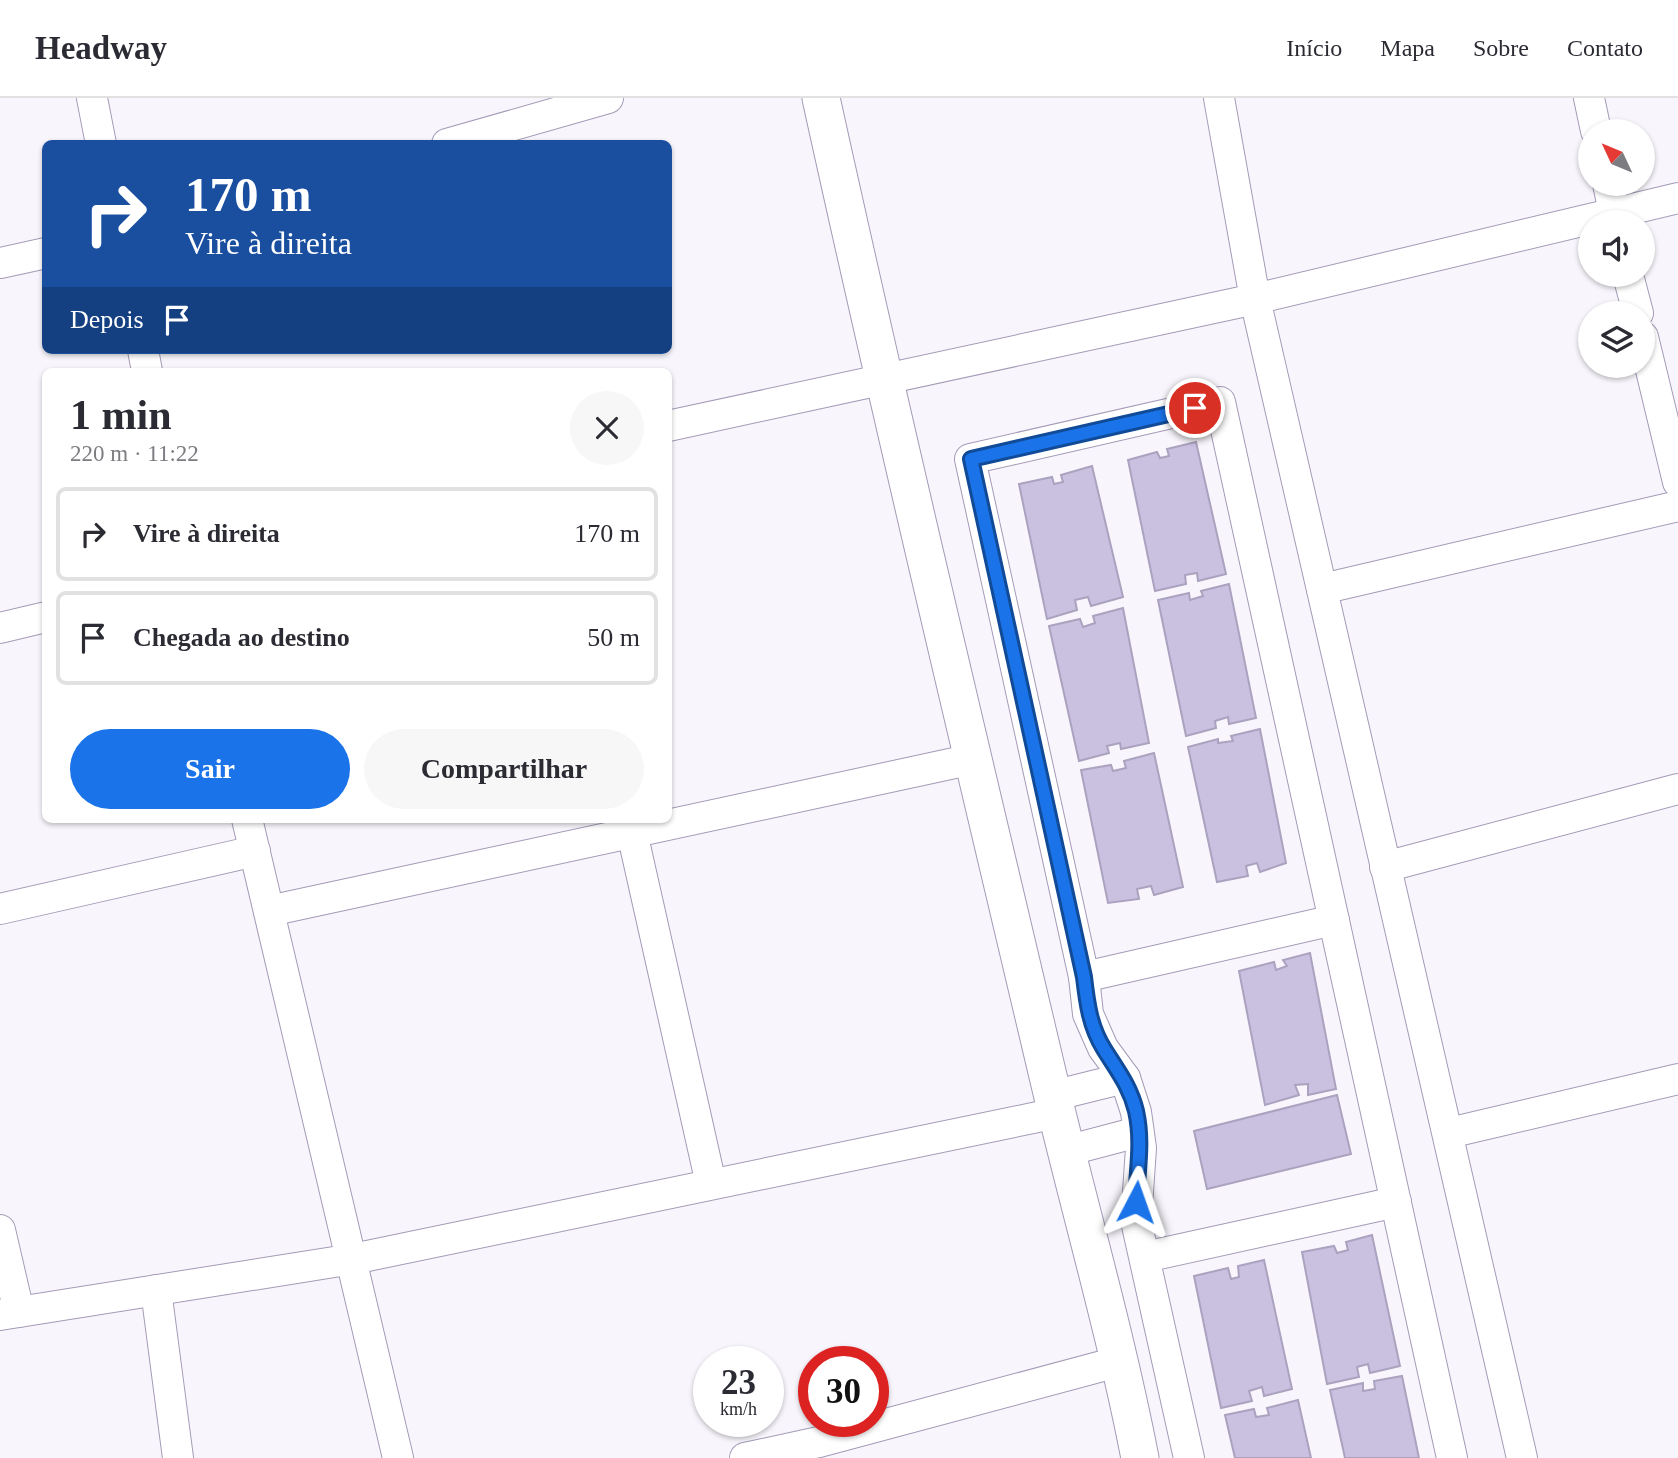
<!DOCTYPE html>
<html lang="pt">
<meta charset="utf-8">
<style>
:root{--surface:#fff;--page:#f7f7f7;--text:#2b2b33;--muted:#7c7c81;--line:#e1e1e2;--accent:#1a73e8}
body{margin:0;font-family:Georgia,serif;background:var(--page);color:var(--text);height:100vh;display:flex;flex-direction:column;font-size:26px;white-space:nowrap}
*{box-sizing:border-box;margin:0}
p{font-size:23px;color:var(--muted)}
.icon{flex:none;width:38px;height:38px;fill:none;stroke:currentColor;stroke-width:2;stroke-linecap:round;stroke-linejoin:round}
.map{position:relative;flex:1;overflow:hidden}
.sheet{position:absolute;left:42px;top:270px;width:630px;height:455px;display:flex;flex-direction:column;background:var(--surface);border-radius:10px;box-shadow:0 2px 5px #0004}
.sheet>*{flex:none}
.guide{position:absolute;left:42px;top:42px;width:630px;height:214px;border-radius:10px;box-shadow:0 2px 5px #0004;background:#1a4fa0;color:#fff;overflow:hidden}
.needle{width:46px;rotate:314deg}
.fabs{position:absolute;left:1578px;top:21px;display:grid;gap:14px}
.fabs a{display:grid;place-items:center;width:77px;height:77px;border-radius:50%;background:var(--surface);box-shadow:0 2px 5px #0004;font-size:35px}
.speed{position:absolute;left:693px;top:1248px;display:flex;gap:14px;font-size:35px;font-weight:700;text-align:center}
.speed>*{display:grid;place-content:center;width:91px;height:91px;border-radius:50%;background:var(--surface);box-shadow:0 2px 5px #0004;line-height:1}
.speed small{font-size:18px;font-weight:400}
.speed .limit{border:10px solid #d22;background:#fff;color:#111}
.pin{position:absolute;display:grid;place-items:center;width:60px;height:60px;color:#fff;margin:-30px;border:4px solid #fff;border-radius:50%;box-shadow:0 2px 7px #0007}
.me{position:absolute;width:77px;margin:-38px;rotate:4deg;stroke-linejoin:round;filter:drop-shadow(0 0 5px #0008)}
.turn{display:flex;align-items:center;gap:24px;height:147px;padding:0 28px;font-size:32px}
.turn .icon{width:91px;height:91px;stroke-width:2.5}
.turn b{display:block;font-size:49px;line-height:60px}
.then{display:flex;align-items:center;height:66px;padding:0 28px;background:#0003;gap:14px;font-size:26px}
.round{display:grid;place-items:center;flex:none;width:74px;height:74px;border-radius:37px;background:var(--page)}
.headline{display:flex;align-items:center;justify-content:space-between;height:119px;padding:0 28px}
h1{font-size:42px;font-weight:700;line-height:52px}
.primary-button{display:flex;gap:14px;margin-top:auto;padding:14px 28px}
.primary-button a{flex:1;height:80px;border-radius:42px;background:var(--accent);color:#fff;font-size:28px;font-weight:700;line-height:80px;text-align:center}
.primary-button a+a{background:var(--page);color:var(--text)}
ul{padding:0;list-style:none}
li{display:flex;align-items:center;gap:21px;height:94px;margin:0 14px 10px;padding:0 14px;border:4px solid var(--line);border-radius:10px}
li div{flex:1}
li b{display:block;font-size:26px}
li em{font-style:normal}
header{display:flex;align-items:center;gap:42px;box-sizing:border-box;height:98px;padding:0 35px;background:var(--surface);border-bottom:2px solid var(--line)}
header strong{font-size:33px}
nav{display:flex;gap:38px;margin-inline-start:auto;font-size:24px}
.map>svg:first-child{display:block}
.building{fill:#cac0df;stroke:#aba2bf;stroke-width:2}
.lines{fill:none;stroke-linecap:round;stroke-linejoin:round}
.minor-casing{stroke:#a49ab7;stroke-width:32}
.tertiary-casing{stroke:#a49ab7;stroke-width:39}
.minor{stroke:#fff;stroke-width:30}
.tertiary{stroke:#fff;stroke-width:37}
.route-casing{stroke:#114b97;stroke-width:18}
.route{stroke:#1a73e8;stroke-width:12}
</style>
<header>
<strong>Headway</strong>
<nav><a>Início</a><a>Mapa</a><a>Sobre</a><a>Contato</a></nav>
</header>
<div class="map">
<svg width="1678" height="1360" viewBox="0 0 1678 1360">
<rect width="100%" height="100%" fill="#f8f6fc"/>
<!-- building -->
<g class="building">
<polygon points="1196,344 1226,476 1198,483 1197,475 1185,477 1186,486 1155,493 1128,362 1157,354 1160,360 1169,358 1167,351"/>
<polygon points="1092,368 1123,499 1091,508 1088,499 1075,502 1077,512 1047,521 1019,386 1052,379 1054,386 1063,384 1061,377"/>
<polygon points="1229,486 1256,620 1229,626 1228,619 1215,623 1216,630 1186,638 1158,502 1189,495 1190,502 1203,498 1201,493"/>
<polygon points="1123,510 1149,645 1121,651 1120,645 1107,648 1109,655 1079,663 1049,528 1080,521 1083,529 1095,525 1093,518"/>
<polygon points="1260,631 1286,765 1260,774 1257,765 1246,768 1248,778 1217,784 1188,649 1218,641 1218,645 1233,643 1231,638"/>
<polygon points="1154,655 1183,789 1154,797 1151,788 1137,791 1139,801 1108,805 1081,672 1111,667 1113,673 1126,670 1124,663"/>
<polygon points="1310,855 1336,991 1308,997 1308,986 1295,987 1299,997 1265,1007 1239,873 1274,864 1276,872 1287,868 1283,862"/>
<polygon points="1337,997 1351,1056 1207,1091 1194,1033"/>
<polygon points="1372,1137 1400,1268 1370,1275 1368,1266 1357,1269 1359,1279 1327,1286 1302,1154 1334,1148 1337,1155 1348,1152 1346,1144"/>
<polygon points="1264,1162 1292,1291 1264,1298 1262,1289 1249,1293 1252,1303 1221,1310 1194,1178 1228,1170 1231,1181 1239,1179 1238,1168"/>
<polygon points="1402,1278 1419,1360 1345,1360 1330,1292 1363,1285 1363,1293 1375,1291 1374,1283"/>
<polygon points="1298,1302 1311,1360 1235,1360 1225,1317 1254,1311 1256,1319 1269,1317 1267,1310"/>
</g>
<g class="lines">
<defs>
<g id="minor">
<polyline points="92,0 101,46"/>
<polyline points="1219,0 1255,201 1522,1360"/>
<polyline points="1589,0 1596,33"/>
<polyline points="447,46 608,0"/>
<polyline points="1608,86 1616,124"/>
<polyline points="0,165 46,155"/>
<polyline points="1628,177 1638,215"/>
<polyline points="1643,239 1678,384"/>
<polyline points="143,252 147,273"/>
<polyline points="668,328 1255,201 1678,100"/>
<polyline points="1322,491 1678,408"/>
<polyline points="0,530 46,519"/>
<polyline points="247,721 398,1360"/>
<polyline points="629,721 711,1086"/>
<polyline points="1385,769 1678,691"/>
<polyline points="0,811 255,753"/>
<polyline points="269,813 973,661"/>
<polyline points="1084,879 1334,822"/>
<polyline points="1052,998 1125,980"/>
<polyline points="1449,1035 1678,981"/>
<polyline points="1066,1053 1138,1034"/>
<polyline points="0,1132 19,1214"/>
<polyline points="1145,1159 1396,1104"/>
<polyline points="156,1192 178,1360"/>
<polyline points="0,1217 353,1161 1057,1015"/>
<polyline points="745,1360 819,1344 1121,1263"/>
<polyline points="1189,1360 1136,1123 1141,1050 1136,1014 1125,980 1103,950 1088,916 1084,879 970,361 1220,304 1452,1360"/>
</g>
<path id="tertiary" d="M821,0C893,327 971,652 1048,978C1078,1106 1115,1231 1140,1360"/>
</defs>
<!-- minor casing -->
<use href="#minor" class="minor-casing"/>
<!-- tertiary casing -->
<use href="#tertiary" class="tertiary-casing"/>
<!-- minor -->
<use href="#minor" class="minor"/>
<!-- tertiary -->
<use href="#tertiary" class="tertiary"/>
</g>
<g class="lines">
<defs>
<path id="route" d="M1136,1104C1137,1073 1143,1044 1136,1013C1130,988 1117,972 1104,951C1090,929 1087,905 1084,879L971,361L1195,310"/>
</defs>
<!-- route casing -->
<use href="#route" class="route-casing"/>
<!-- route -->
<use href="#route" class="route"/>
</g>
</svg>
<div class="fabs">
<a><svg class="needle" viewBox="-14 -14 28 28"><path d="M0-13l5 13h-10z" fill="#e53935"/><path d="M0 13l5-13h-10z" fill="#7c7c81"/></svg></a>
<a><svg class="icon" aria-label="sound" viewBox="0 0 24 24"><path d="M4 9h4l5-4v14l-5-4H4zM17 9q2 3 0 6"/></svg></a>
<a><svg class="icon" aria-label="layers" viewBox="0 0 24 24"><path d="M12 4l9 5-9 5-9-5zM3 14l9 5 9-5"/></svg></a>
</div>
<div class="speed"><div>23<small>km/h</small></div><div class="limit">30</div></div>
<div class="pin" style="left:1195px;top:310px;background:#d93025"><svg class="icon" aria-label="arrive" viewBox="0 0 24 24"><path d="M6 21V4h12l-3 4 3 4H6"/></svg></div>
<svg class="me" style="left:1136px;top:1104px" viewBox="-20 -20 40 40"><path d="M0-17L14 15 0 8-14 15z" fill="#1a73e8" stroke="#fff" stroke-width="4"/></svg>
<div class="guide">
<div class="turn"><svg class="icon" aria-label="right" viewBox="0 0 24 24"><path d="M7 20v-9h11M14 6l5 5-5 5"/></svg><div><b>170 m</b>Vire à direita</div></div>
<div class="then">Depois<svg class="icon" aria-label="arrive" viewBox="0 0 24 24"><path d="M6 21V4h12l-3 4 3 4H6"/></svg></div>
</div>
<section class="sheet">
<div class="headline"><div><h1>1 min</h1><p>220 m · 11:22</p></div><a class="round"><svg class="icon" aria-label="close" viewBox="0 0 24 24"><path d="M6 6l12 12M18 6L6 18"/></svg></a></div>
<ul>
<li><svg class="icon" aria-label="right" viewBox="0 0 24 24"><path d="M7 20v-9h11M14 6l5 5-5 5"/></svg><div><b>Vire à direita</b></div><em>170 m</em></li>
<li><svg class="icon" aria-label="arrive" viewBox="0 0 24 24"><path d="M6 21V4h12l-3 4 3 4H6"/></svg><div><b>Chegada ao destino</b></div><em>50 m</em></li>
</ul>
<div class="primary-button"><a>Sair</a><a>Compartilhar</a></div>
</section>
</div>
